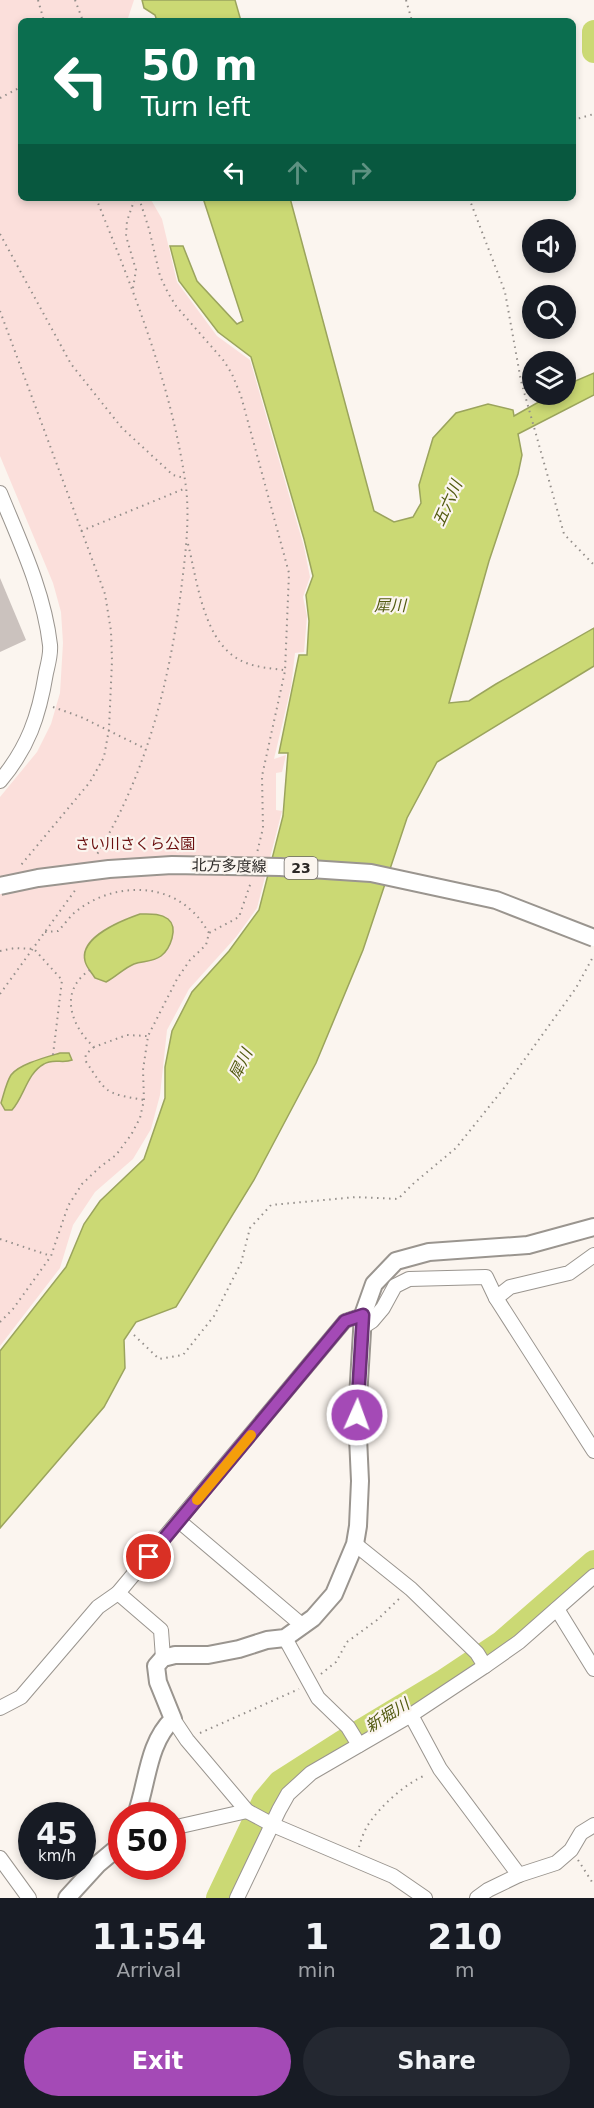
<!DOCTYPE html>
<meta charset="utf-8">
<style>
:root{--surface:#171b24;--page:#242831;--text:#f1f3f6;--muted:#9ea1a6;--accent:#a44ab6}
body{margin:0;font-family:"DejaVu Sans","Noto Sans JP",sans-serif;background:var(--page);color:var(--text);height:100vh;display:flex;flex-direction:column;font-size:22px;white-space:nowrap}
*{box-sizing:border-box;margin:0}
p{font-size:20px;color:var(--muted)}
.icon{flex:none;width:33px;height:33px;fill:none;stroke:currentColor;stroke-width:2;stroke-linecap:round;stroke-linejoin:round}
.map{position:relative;height:1898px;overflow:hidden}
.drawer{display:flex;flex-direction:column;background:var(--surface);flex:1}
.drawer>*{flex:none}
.top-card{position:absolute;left:18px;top:18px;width:558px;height:183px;border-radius:9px;box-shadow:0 3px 9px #0003;background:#0b6e4f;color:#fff;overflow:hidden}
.controls{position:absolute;left:522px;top:219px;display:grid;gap:12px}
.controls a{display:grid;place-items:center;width:54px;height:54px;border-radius:50%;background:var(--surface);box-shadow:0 3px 9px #0003;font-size:30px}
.speed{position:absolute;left:18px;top:1802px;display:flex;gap:12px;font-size:30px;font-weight:700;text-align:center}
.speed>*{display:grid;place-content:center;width:78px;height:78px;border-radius:50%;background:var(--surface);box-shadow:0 3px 9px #0003;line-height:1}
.speed small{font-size:15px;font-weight:400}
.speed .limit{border:9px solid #d22;background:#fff;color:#111}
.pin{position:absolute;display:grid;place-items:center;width:51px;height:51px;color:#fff;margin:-26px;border:3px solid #fff;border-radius:50%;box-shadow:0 2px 6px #0007}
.me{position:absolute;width:66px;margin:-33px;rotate:2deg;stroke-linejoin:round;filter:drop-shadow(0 0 4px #0008)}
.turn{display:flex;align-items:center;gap:21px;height:126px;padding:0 24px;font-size:27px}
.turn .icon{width:78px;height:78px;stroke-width:2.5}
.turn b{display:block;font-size:42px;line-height:51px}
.lanes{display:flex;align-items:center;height:57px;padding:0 24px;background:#0003;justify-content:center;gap:30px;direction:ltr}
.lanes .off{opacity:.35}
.eta{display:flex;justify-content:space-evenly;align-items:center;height:102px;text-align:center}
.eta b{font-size:36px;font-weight:700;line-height:42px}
.button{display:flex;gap:12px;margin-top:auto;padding:12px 24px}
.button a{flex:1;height:69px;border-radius:36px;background:var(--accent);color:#fff;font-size:24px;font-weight:700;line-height:69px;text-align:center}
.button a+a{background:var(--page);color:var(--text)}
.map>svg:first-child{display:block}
.green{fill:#fbdfdb}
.water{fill:#cbd974;stroke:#9ba45d;stroke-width:1.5}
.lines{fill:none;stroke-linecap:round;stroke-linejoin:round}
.river{stroke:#cbd974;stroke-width:24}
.building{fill:#cbc2be}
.minor-casing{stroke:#9a958f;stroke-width:16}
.major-casing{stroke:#9a958f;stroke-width:20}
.path{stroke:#948f8b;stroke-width:2;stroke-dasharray:1.5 4.5;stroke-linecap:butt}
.minor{stroke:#fff;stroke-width:14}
.major{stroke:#fff;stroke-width:16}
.major-bridge-casing{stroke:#9a958f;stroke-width:20;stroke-linecap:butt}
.major-bridge{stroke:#fff;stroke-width:16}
.route-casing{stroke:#6b3076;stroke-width:15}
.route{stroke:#a44ab6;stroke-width:10}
.slow{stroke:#f59e0b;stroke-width:10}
.labels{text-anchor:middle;stroke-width:4.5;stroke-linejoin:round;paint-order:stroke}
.shield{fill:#fbf5ef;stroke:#696662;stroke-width:1.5}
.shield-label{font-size:14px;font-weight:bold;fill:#2b2826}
.park-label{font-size:15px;fill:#6b0f0f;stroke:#fbf5ef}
.street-label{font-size:15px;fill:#2b2826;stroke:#fbf5ef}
.water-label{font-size:16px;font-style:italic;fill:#525a10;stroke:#fbf5ef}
</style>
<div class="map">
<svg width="594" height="1898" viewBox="0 0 594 1898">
<rect width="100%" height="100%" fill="#fbf5ef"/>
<!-- green -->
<polygon class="green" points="0,0 134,0 127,21 21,21 21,198 150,198 162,219 177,282 217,336 250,360 304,547 310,577 303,597 307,616 304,652 295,653 291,687 274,759 286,755 282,772 276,773 276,810 282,811 257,908 236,937 189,989 167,1030 160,1095 151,1129 133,1159 95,1192 73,1225 60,1268 0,1346 0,797 37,752 51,724 60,693 63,643 61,612 53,583 0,456"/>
<!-- water -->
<g class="water">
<polygon points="142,0 235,0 241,21 157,21 155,15 144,8"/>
<polygon points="203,198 290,198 374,511 394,522 413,517 421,503 419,485 433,438 456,413 488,404 513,410 514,416 551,395 566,394 566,385 594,373 594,395 518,434 522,455 518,474 489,561 449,703 469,701 496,684 594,628 594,666 437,762 407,818 363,950 316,1063 254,1180 176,1307 136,1322 124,1340 125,1368 104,1407 0,1528 0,1351 66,1267 84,1224 100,1201 144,1159 165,1098 165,1067 172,1031 192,992 229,951 259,910 283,816 288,753 279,753 299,655 307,655 309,621 306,595 313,576 304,539 251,357 218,332 179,281 170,246 183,246 197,281 237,324 243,321"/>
<path d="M140,914C150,914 160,913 168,919C179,928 170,949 161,956C153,962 143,961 134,964C124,968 116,977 106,982L95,978C92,973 86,967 85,961C79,937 123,920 140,914Z"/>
<path d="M60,1053H69L72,1060C63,1064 53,1058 44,1064C27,1073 24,1097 12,1110H5L1,1103C4,1094 6,1083 11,1075C19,1064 47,1057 60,1053Z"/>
</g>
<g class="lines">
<!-- river -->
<g class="river">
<polyline points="594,32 594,51"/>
<polyline points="218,1898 264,1801 280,1782 341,1743 444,1681 501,1643 594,1562"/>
</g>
</g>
<!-- building -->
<polygon class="building" points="0,578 26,640 0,652"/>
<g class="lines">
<defs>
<g id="minor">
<path d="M0,493C20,542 44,592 50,645C51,654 48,664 46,673C39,716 28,748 0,781"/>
<polyline points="496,1298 594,1451"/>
<polyline points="361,1328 372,1321 383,1308 395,1286 409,1279 486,1277 496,1298 510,1287 569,1273 594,1255"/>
<polyline points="179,1521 303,1626"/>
<polyline points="355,1544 411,1589 477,1653 485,1666"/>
<polyline points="557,1609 594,1669"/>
<polyline points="285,1638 318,1698 348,1727 359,1745"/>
<polyline points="163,1658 161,1630 118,1593 345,1321 363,1315"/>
<polyline points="0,1708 21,1697 98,1607 118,1593"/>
<polyline points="411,1715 440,1769 519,1875"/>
<polyline points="173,1719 187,1740 247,1811 273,1825 393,1876 425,1898"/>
<polyline points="172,1828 247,1811"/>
<polyline points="0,1858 29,1898"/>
<polyline points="237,1898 279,1810 288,1794 311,1773 411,1715 485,1666 519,1642 594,1576"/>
<polyline points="477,1898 488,1890 519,1875 556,1863 571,1850 581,1833 594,1825"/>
</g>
<g id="major">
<path d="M136,1815C148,1782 147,1744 173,1719L158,1682L156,1666L163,1658L175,1655H208L239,1649L267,1640L285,1638L313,1618L334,1594L355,1544L358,1526L360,1481L357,1415L363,1315L374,1284L396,1261L429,1252L528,1245L594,1227"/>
<polyline points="67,1898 98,1864 122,1844"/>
</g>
</defs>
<!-- minor casing -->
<use href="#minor" class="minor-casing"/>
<!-- major casing -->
<use href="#major" class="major-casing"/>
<!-- path -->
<g class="path">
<polyline points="38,0 44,21"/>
<polyline points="75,0 83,21"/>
<polyline points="406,0 412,21"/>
<polyline points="0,98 21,87"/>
<polyline points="573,120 594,114"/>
<path d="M96,198C134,292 172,386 186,487C190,522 185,557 181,591C169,684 146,775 96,856"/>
<polyline points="139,198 149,229 160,276 168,293 176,306 224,361 232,374 241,396 289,573 285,671 262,776 263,828 257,853"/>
<polyline points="469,198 505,292 521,381 564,534 594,565"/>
<polyline points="0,234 71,364 122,428 173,475 184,478"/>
<polyline points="133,288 136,270 126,236 127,221 135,198"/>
<polyline points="0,311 105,594 111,631 112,661 109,729 104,757 90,782 21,865"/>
<polyline points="81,531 186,488"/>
<path d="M188,544C197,580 203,636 235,657C249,667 268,668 284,670"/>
<polyline points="53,707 81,717 146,749"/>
<path d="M45,932L58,931C63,926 68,919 73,914C106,885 160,880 192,911C199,917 204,925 209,933"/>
<polyline points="0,951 15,948 34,949 62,980 53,1055"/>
<path d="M90,970C58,991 71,1026 94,1047L127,1035L147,1036"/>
<polyline points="0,994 76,889"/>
<path d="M94,1047L86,1054L85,1060C107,1093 103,1093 144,1100"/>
<polyline points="0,1239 51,1256"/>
<polyline points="0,1322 13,1309 51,1256 68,1206 82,1184 100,1167 116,1155 131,1135 140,1118 144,1100 143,1070 148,1036 177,979 190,960 206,945 209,933 239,917 251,882"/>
<polyline points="134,1335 159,1359 183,1355 214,1316 241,1263 250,1228 271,1205 356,1197 398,1199 414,1183 456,1148 504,1088 576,988 594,955"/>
<polyline points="321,1674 336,1662 347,1642 377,1620 400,1598"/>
<polyline points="200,1733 299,1689"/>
<path d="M359,1847C361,1840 364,1831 368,1825C380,1806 406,1783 426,1775"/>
<polyline points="578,1860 594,1885"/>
</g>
<!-- minor -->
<use href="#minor" class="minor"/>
<!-- major -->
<use href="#major" class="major"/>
<defs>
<polyline id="major-bridge" points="0,886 38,878 109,869 172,865 280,867 371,873 496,900 594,938"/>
</defs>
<!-- major-bridge casing -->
<use href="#major-bridge" class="major-bridge-casing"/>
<!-- major-bridge -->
<use href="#major-bridge" class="major-bridge"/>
</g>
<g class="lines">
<defs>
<polyline id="route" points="149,1557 345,1321 363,1315 357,1415"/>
</defs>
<!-- route casing -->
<use href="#route" class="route-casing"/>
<!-- route -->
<use href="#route" class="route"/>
<!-- slow -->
<polyline class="slow" points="197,1500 251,1435"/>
</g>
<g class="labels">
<!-- shield labels -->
<rect class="shield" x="284.5" y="857" width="33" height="22" rx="4.5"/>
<g class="shield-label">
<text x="301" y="873">23</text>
</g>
<!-- park labels -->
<g class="park-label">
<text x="135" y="849">さい川さくら公園</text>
</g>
<!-- street labels -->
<g class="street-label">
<text transform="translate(229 866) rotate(1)" y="5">北方多度線</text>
</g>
<!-- water labels -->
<g class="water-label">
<text transform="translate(447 503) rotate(-66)" y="6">五六川</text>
<text x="390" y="611">犀川</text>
<text transform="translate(240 1064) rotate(-64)" y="6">犀川</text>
<text transform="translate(387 1715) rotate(-32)" y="6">新堀川</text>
</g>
</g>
</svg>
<div class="controls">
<a><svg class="icon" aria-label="sound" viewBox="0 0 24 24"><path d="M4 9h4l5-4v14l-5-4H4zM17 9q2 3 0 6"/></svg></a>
<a><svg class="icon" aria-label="search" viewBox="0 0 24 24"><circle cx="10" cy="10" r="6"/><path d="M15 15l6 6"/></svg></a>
<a><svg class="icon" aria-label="layers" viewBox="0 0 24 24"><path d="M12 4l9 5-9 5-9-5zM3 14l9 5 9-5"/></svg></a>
</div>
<div class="speed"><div>45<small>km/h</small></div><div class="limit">50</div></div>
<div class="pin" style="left:149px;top:1557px;background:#d93025"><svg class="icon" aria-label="arrive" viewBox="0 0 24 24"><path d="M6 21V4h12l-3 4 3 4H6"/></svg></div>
<svg class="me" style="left:357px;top:1415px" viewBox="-20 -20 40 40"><circle r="17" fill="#a44ab6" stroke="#fff" stroke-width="3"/><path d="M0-11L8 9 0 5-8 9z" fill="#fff"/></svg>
<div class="top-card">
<div class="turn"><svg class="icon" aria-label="left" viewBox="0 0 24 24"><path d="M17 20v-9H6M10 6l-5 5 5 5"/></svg><div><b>50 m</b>Turn left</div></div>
<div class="lanes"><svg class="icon" aria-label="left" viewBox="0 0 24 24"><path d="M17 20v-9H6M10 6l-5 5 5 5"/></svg><svg class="icon off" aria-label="ahead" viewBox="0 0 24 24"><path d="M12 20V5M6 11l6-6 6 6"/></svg><svg class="icon off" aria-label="right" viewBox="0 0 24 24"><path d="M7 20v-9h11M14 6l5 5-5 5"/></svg></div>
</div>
</div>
<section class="drawer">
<div class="eta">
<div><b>11:54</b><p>Arrival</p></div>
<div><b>1</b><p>min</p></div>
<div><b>210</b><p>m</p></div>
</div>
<div class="button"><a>Exit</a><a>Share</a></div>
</section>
